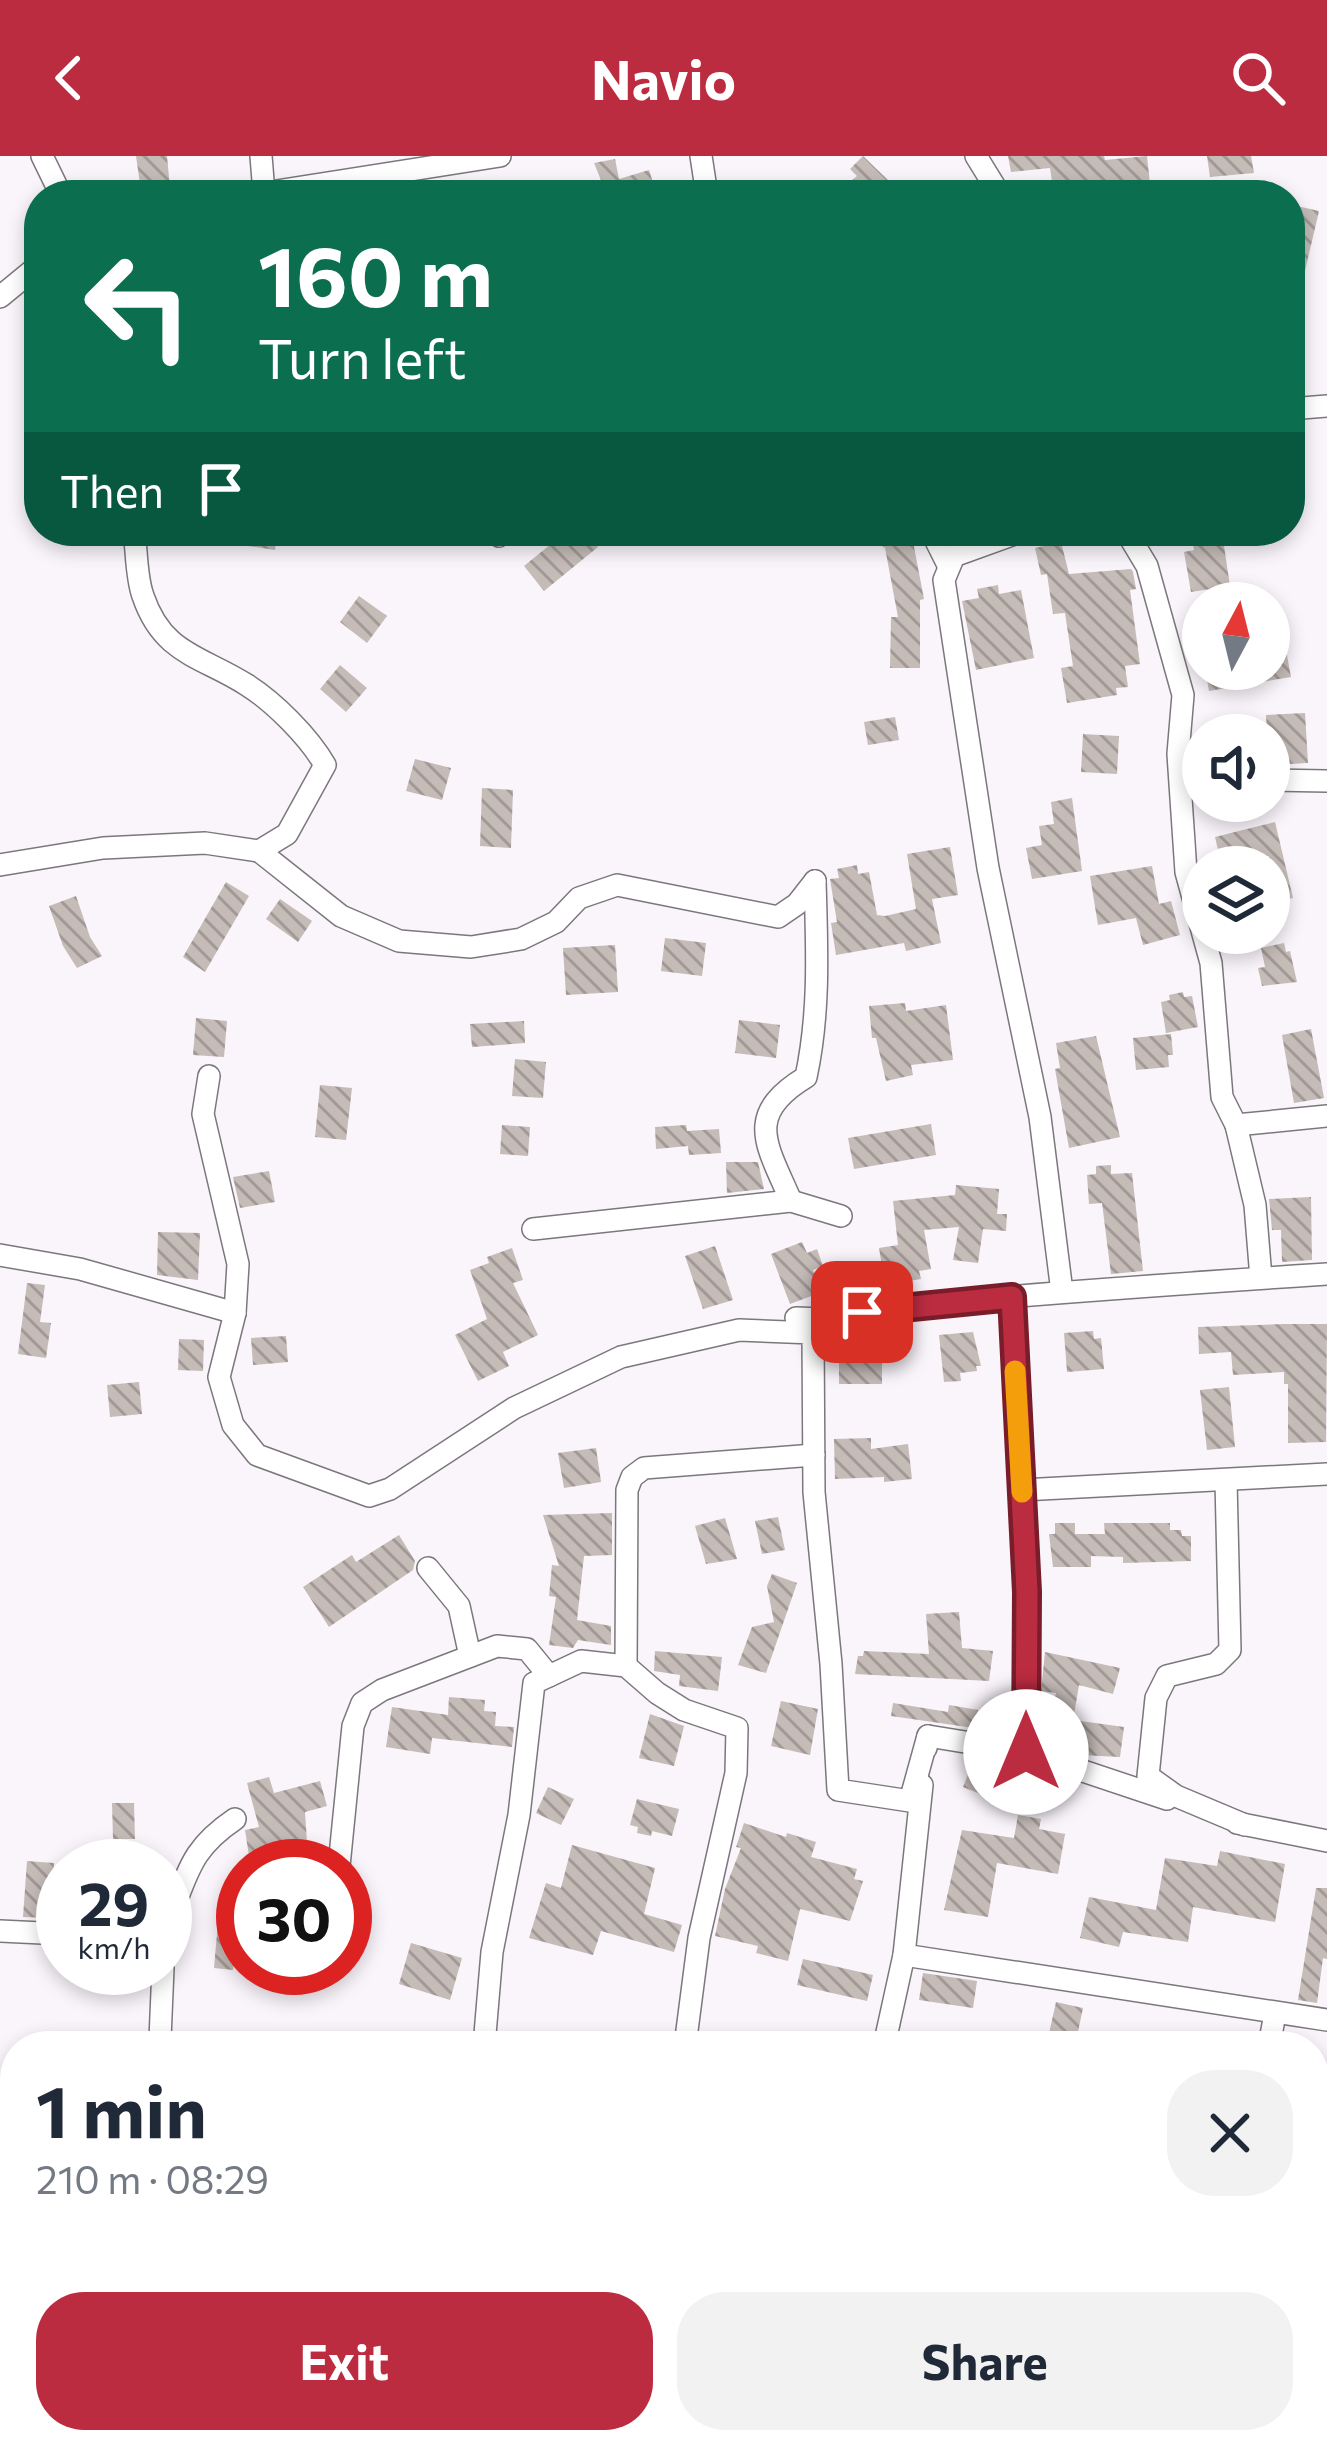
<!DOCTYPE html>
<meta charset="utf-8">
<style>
:root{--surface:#fff;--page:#f2f2f3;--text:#1f2937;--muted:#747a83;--accent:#bc2c41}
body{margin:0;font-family:Commissioner,sans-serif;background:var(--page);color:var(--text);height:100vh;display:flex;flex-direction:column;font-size:45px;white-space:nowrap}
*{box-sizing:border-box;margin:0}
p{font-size:39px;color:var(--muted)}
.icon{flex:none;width:66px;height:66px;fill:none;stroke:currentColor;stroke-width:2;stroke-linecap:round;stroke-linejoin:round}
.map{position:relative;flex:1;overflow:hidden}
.details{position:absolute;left:0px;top:1875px;width:1329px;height:423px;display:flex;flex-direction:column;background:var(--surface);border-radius:48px 48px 0 0;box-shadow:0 6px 18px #0003}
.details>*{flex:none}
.hud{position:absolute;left:24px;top:24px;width:1281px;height:366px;border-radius:48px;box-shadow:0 6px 18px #0003;background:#0b6e4f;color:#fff;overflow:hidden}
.needle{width:78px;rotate:7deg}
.tools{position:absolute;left:1182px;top:426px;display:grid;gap:24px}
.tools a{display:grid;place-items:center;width:108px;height:108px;border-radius:50%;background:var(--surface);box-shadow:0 6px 18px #0003;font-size:60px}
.speed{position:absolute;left:36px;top:1683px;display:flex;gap:24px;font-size:60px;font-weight:700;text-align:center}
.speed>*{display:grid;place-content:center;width:156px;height:156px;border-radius:50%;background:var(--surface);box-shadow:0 6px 18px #0003;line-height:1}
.speed small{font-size:30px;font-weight:400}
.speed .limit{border:18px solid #d22;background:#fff;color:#111}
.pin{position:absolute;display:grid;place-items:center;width:102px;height:102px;color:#fff;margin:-51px;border-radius:24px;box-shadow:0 6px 18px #0006}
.me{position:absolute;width:132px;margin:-66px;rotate:0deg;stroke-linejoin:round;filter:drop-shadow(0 0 9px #0008)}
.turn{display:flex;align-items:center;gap:42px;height:252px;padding:0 36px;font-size:54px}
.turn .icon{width:156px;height:156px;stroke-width:2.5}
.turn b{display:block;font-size:84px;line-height:102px}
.then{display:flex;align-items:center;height:114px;padding:0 36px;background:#0003;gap:24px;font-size:45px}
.round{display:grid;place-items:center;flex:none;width:126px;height:126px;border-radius:48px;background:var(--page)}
.overview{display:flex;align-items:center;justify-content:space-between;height:204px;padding:0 36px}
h1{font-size:72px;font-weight:700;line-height:90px}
.button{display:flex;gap:24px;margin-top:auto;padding:24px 36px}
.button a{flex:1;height:138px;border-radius:48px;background:var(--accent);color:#fff;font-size:48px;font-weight:700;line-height:138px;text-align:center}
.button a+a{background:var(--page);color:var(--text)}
header{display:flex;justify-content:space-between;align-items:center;height:156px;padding:0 36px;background:var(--accent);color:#fff;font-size:54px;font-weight:700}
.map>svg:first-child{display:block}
.building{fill:url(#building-back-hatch)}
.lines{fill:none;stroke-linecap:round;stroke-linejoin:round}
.minor-casing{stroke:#7c777d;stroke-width:24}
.minor{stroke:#fff;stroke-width:21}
.route-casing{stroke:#7a1d2a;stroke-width:30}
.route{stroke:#bc2c41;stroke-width:21}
.slow{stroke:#f59e0b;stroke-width:21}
</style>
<header><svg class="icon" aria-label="back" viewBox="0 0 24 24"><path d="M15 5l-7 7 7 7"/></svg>Navio<svg class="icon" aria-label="search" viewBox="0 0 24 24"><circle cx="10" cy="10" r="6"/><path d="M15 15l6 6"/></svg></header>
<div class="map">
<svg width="1327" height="2297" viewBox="0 0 1327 2297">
<defs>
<pattern id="building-back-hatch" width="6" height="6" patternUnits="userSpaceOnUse" patternTransform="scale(3)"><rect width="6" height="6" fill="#c5bcb8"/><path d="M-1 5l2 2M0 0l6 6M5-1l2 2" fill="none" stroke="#a19996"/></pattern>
</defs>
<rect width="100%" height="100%" fill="#faf4fb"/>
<!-- building -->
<g class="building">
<polygon points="136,0 167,0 170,32 141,35"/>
<polygon points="863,0 889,25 875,39 865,39 851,25 857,20 850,13"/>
<polygon points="1008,0 1104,0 1105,4 1147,0 1150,28 1111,33 1113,39 1054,39 1050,12 1011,16"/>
<polygon points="1207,0 1251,0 1254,17 1210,21"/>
<polygon points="615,3 619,23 649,14 657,39 607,39 594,7"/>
<polygon points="1297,50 1319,55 1304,119 1290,116 1290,79"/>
<polygon points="209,375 277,375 275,394 208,384"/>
<polygon points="567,375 585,375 598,391 544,435 524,410"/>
<polygon points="855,375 911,375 924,443 920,444 920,512 890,512 891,461 898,461 885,392"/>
<polygon points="1218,384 1219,390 1224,390 1230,430 1191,436 1184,396 1194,394 1193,388"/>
<polygon points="1061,386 1069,418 1131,413 1133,416 1136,433 1130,434 1140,508 1125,510 1128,531 1116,532 1117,539 1067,547 1061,512 1073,510 1065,457 1053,458 1047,418 1041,419 1035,392"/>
<polygon points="998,429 999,438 1021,434 1034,502 976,514 962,445 979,442 977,433"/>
<polygon points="359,440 387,460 367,487 340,466"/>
<polygon points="1284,483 1291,521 1209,535 1205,513 1269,513 1269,485"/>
<polygon points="340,509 367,532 346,556 320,533"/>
<polygon points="1305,557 1308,607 1269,609 1266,559"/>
<polygon points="895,561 899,584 868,589 864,566"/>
<polygon points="1083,578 1119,580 1117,618 1081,616"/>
<polygon points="415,603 451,612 442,644 406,635"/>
<polygon points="482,632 513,634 511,692 480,690"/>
<polygon points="1072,642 1082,715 1032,723 1026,692 1042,689 1039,670 1054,668 1051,646"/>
<polygon points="1275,666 1293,742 1269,747 1269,700 1222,711 1215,681"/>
<polygon points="950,691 958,739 932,743 941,787 906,795 904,787 836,799 831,767 837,766 830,723 839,722 837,713 857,709 858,718 869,716 877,759 885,760 916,753 907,698"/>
<polygon points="1152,710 1159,748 1171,745 1180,779 1143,789 1136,762 1098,769 1090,720"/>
<polygon points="226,726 249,740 205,816 183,801"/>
<polygon points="76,740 90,781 102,800 77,812 63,790 49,750"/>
<polygon points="280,743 312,765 298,786 266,763"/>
<polygon points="665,782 706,787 702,820 661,815"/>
<polygon points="1284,787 1286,796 1290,795 1297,826 1262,830 1258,812 1265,811 1261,792"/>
<polygon points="615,789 618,836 566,839 563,792"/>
<polygon points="1183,836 1184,841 1192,840 1198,871 1166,877 1161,846 1170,844 1169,839"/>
<polygon points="905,847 906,855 946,849 953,904 911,909 913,919 886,925 876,882 872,882 869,850"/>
<polygon points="196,862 227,865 224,901 193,899"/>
<polygon points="739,864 780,869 776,902 735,897"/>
<polygon points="524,865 525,887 472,891 470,868"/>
<polygon points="1311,873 1324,942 1294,947 1282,879"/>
<polygon points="1171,878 1173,899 1168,899 1169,911 1136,914 1133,882"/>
<polygon points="1096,880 1120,981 1069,992 1055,913 1060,912 1056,887"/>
<polygon points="515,903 546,906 543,942 512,940"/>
<polygon points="320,929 352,932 346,984 315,981"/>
<polygon points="931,968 936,999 854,1013 848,982"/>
<polygon points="502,969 530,971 528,1000 500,998"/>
<polygon points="686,969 687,975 719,973 721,997 689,999 688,990 656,993 655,971"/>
<polygon points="726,1006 758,1006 764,1033 727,1037"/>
<polygon points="1111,1009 1111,1018 1132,1017 1143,1115 1111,1118 1102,1047 1089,1048 1087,1019 1096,1018 1096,1010"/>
<polygon points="269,1015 275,1046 240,1052 233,1021"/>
<polygon points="956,1029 999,1033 997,1058 1007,1058 1006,1075 983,1073 978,1107 953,1104 959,1071 924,1074 931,1113 919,1115 921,1123 885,1129 879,1092 898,1089 893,1045 955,1039"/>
<polygon points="1311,1041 1312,1104 1282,1106 1281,1074 1272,1074 1269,1043"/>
<polygon points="158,1076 200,1077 198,1124 157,1119"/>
<polygon points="802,1086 807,1097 817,1093 823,1110 813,1114 822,1136 790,1148 771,1098"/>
<polygon points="715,1090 733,1144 703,1153 685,1100"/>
<polygon points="512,1092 523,1124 513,1127 538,1179 503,1196 509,1210 478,1225 455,1179 487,1163 470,1114 489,1107 487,1101"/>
<polygon points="27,1127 45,1129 40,1166 51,1167 46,1202 18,1198"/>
<polygon points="1284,1168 1327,1168 1326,1286 1288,1287 1288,1228 1284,1228 1284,1216 1233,1219 1231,1196 1199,1198 1198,1171"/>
<polygon points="1093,1175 1094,1183 1101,1182 1104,1213 1067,1216 1064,1177"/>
<polygon points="973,1176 981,1210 976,1210 977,1215 960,1217 961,1225 944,1226 939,1179"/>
<polygon points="286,1180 288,1206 253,1209 251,1182"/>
<polygon points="179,1183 204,1184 203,1215 178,1214"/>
<polygon points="857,1183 874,1184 873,1196 882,1197 882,1228 839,1228 839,1196 857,1196"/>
<polygon points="139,1226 142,1258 110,1261 107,1229"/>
<polygon points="1229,1231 1235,1291 1207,1294 1200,1234"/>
<polygon points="871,1282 871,1293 908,1288 912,1323 884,1326 884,1321 835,1323 834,1283"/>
<polygon points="596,1292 601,1326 564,1332 558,1297"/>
<polygon points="612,1357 612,1399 584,1400 577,1464 611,1470 611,1489 578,1484 573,1492 549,1489 556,1441 549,1440 552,1409 559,1410 543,1359"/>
<polygon points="778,1361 785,1394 762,1398 755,1365"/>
<polygon points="725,1362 737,1403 706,1408 695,1370"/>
<polygon points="1055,1367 1075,1367 1075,1378 1105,1378 1104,1367 1170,1367 1170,1374 1181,1374 1182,1380 1191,1380 1191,1405 1123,1407 1123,1401 1091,1400 1091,1411 1053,1411 1049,1378 1055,1378"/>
<polygon points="399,1379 415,1405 413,1414 329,1471 303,1431 352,1399 356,1406"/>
<polygon points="772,1418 797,1427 766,1517 738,1509 752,1471 774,1466 767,1430"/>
<polygon points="959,1456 962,1492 993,1495 989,1525 855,1518 858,1500 863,1500 864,1495 929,1498 926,1458"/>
<polygon points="655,1495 722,1501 718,1535 679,1530 680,1519 654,1515"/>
<polygon points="1045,1496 1120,1512 1113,1538 1079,1529 1073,1564 1124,1571 1120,1601 1081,1599 1046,1587 1056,1537 1041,1535"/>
<polygon points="449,1541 485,1544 484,1555 496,1556 495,1570 514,1571 512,1591 432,1582 430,1598 386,1591 392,1551 448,1559"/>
<polygon points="781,1545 818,1553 810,1599 771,1590"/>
<polygon points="893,1547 948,1556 949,1549 978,1554 974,1572 891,1560"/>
<polygon points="650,1558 684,1570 674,1610 639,1602"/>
<polygon points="973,1606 1009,1621 1000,1646 963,1631"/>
<polygon points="269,1621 274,1637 320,1625 327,1650 305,1656 308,1701 272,1703 272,1697 249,1700 245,1674 259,1671 247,1627"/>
<polygon points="548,1631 574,1643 561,1669 536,1657"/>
<polygon points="637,1643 679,1653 672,1680 652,1675 651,1680 637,1677 638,1671 630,1669"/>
<polygon points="112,1647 134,1647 135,1683 113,1683"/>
<polygon points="1018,1659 1041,1663 1039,1673 1065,1678 1058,1718 997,1707 988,1761 944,1754 962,1674 1014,1682"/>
<polygon points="744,1667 786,1681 787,1677 816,1686 811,1701 857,1713 854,1723 863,1725 850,1765 800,1753 788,1805 756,1797 758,1790 715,1780 725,1733 741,1692 736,1691"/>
<polygon points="572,1689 655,1712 644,1758 682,1769 674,1796 601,1775 593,1799 529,1782 546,1727 561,1732"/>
<polygon points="1220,1695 1285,1708 1275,1766 1193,1751 1188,1786 1123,1776 1119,1791 1080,1782 1089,1741 1156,1754 1165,1702 1217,1710"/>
<polygon points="27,1705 54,1707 50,1762 23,1761"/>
<polygon points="1316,1732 1327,1732 1327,1803 1323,1802 1317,1847 1298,1844"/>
<polygon points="218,1766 238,1768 233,1814 214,1812"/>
<polygon points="411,1787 462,1802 450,1844 399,1828"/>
<polygon points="803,1803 873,1819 867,1845 797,1829"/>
<polygon points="923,1817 977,1825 973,1852 919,1844"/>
<polygon points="1056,1846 1083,1852 1075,1890 1059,1890 1060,1885 1048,1882"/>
</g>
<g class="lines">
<defs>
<g id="minor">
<polyline points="42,0 61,39"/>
<polyline points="261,0 264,37"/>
<polyline points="701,0 707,39"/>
<polyline points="976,0 1000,39"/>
<polyline points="252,39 500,0"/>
<polyline points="0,141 39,109"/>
<polyline points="1290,253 1327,250"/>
<polyline points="931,375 948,409"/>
<polyline points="1023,375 954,400 944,424 988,712 1040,961 1062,1136"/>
<polyline points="1126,375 1147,410 1183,539 1178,598 1186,716 1211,807 1222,941 1236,969 1255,1049 1261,1122"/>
<polyline points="499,380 501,375"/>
<polyline points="1269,624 1327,625"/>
<polyline points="259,695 341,760 399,785 471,791 521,783 556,766 579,742 617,729 778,761 797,748 815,725"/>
<path d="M0,709L103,692L205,687L259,695L287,678L325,609C309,581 274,546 247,529C202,500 163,499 143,440C136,421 137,396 134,375"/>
<polyline points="209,920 203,958 238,1108 235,1157 219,1221 233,1269 257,1299 369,1340 390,1333 514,1252 621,1201 739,1174 813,1177 814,1336 831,1508 838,1634 910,1645 928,1580"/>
<polyline points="1236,969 1327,960"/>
<path d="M791,1045C767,989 743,959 806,921C820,856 817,792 815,725"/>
<polyline points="533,1073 791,1045 841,1060"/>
<polyline points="0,1099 80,1113 235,1157"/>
<polyline points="1012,1141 1022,1334"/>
<path d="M796,1162C850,1165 906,1150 960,1145C1082,1134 1205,1126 1327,1118"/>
<polyline points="1226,1325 1230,1494 1216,1508 1167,1520 1156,1542 1148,1620 1176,1640 1245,1669"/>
<polyline points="428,1412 459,1450 470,1500"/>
<polyline points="626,1510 627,1334 632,1321 644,1312 814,1299"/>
<polyline points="926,1592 928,1580 1026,1596 1027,1436 1022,1334 1327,1318"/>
<polyline points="1026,1596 1167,1643"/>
<polyline points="922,1629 904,1799 1327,1864"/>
<polyline points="1237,1667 1327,1685"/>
<polyline points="339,1710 353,1570 362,1547 382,1534 497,1490 527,1493 549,1520"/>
<path d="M165,1771C189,1721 185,1697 235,1663"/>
<polyline points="0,1775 63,1778"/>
<polyline points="163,1812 160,1883 166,1890"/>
<polyline points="484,1890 492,1796 519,1659 534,1527 581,1505 626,1510 657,1537 684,1554 737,1572 736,1617 699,1782 685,1890"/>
<polyline points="884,1890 904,1799"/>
<polyline points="1269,1890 1275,1858"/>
<polyline points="0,2052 15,2055"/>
<polyline points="0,2219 15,2224"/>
<polyline points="246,2283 291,2297"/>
<polyline points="419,2297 423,2283"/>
<polyline points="612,2297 616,2283"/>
<polyline points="814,2297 815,2283"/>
<polyline points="1200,2297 1203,2283"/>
</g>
</defs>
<!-- minor casing -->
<use href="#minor" class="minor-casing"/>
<!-- minor -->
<use href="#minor" class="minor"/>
</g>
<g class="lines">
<defs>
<polyline id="route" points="862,1156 1012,1141 1027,1436 1026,1596"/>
</defs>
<!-- route casing -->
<use href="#route" class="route-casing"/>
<!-- route -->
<use href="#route" class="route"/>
<!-- slow -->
<polyline class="slow" points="1015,1215 1022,1336"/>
</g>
</svg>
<div class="tools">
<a><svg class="needle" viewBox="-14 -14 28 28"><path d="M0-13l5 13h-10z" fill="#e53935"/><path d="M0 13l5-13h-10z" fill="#747a83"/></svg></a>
<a><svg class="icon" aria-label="sound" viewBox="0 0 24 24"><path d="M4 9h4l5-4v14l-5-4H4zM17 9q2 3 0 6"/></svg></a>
<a><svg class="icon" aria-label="layers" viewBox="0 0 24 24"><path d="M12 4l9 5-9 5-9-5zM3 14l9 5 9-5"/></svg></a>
</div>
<div class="speed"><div>29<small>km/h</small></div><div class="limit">30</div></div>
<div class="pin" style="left:862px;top:1156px;background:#d93025"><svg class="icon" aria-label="arrive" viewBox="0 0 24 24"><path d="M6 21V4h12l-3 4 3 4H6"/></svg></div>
<svg class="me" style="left:1026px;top:1596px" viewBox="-20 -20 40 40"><circle r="19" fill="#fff"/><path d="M0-13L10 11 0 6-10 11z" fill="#bc2c41"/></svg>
<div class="hud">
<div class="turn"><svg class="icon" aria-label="left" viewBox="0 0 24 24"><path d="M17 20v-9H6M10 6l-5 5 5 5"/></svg><div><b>160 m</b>Turn left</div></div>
<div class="then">Then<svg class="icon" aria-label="arrive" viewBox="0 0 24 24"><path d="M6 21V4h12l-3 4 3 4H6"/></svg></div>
</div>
<section class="details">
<div class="overview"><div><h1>1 min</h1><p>210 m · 08:29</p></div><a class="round"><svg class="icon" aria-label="close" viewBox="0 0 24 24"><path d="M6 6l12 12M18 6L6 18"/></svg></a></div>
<div class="button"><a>Exit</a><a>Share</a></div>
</section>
</div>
